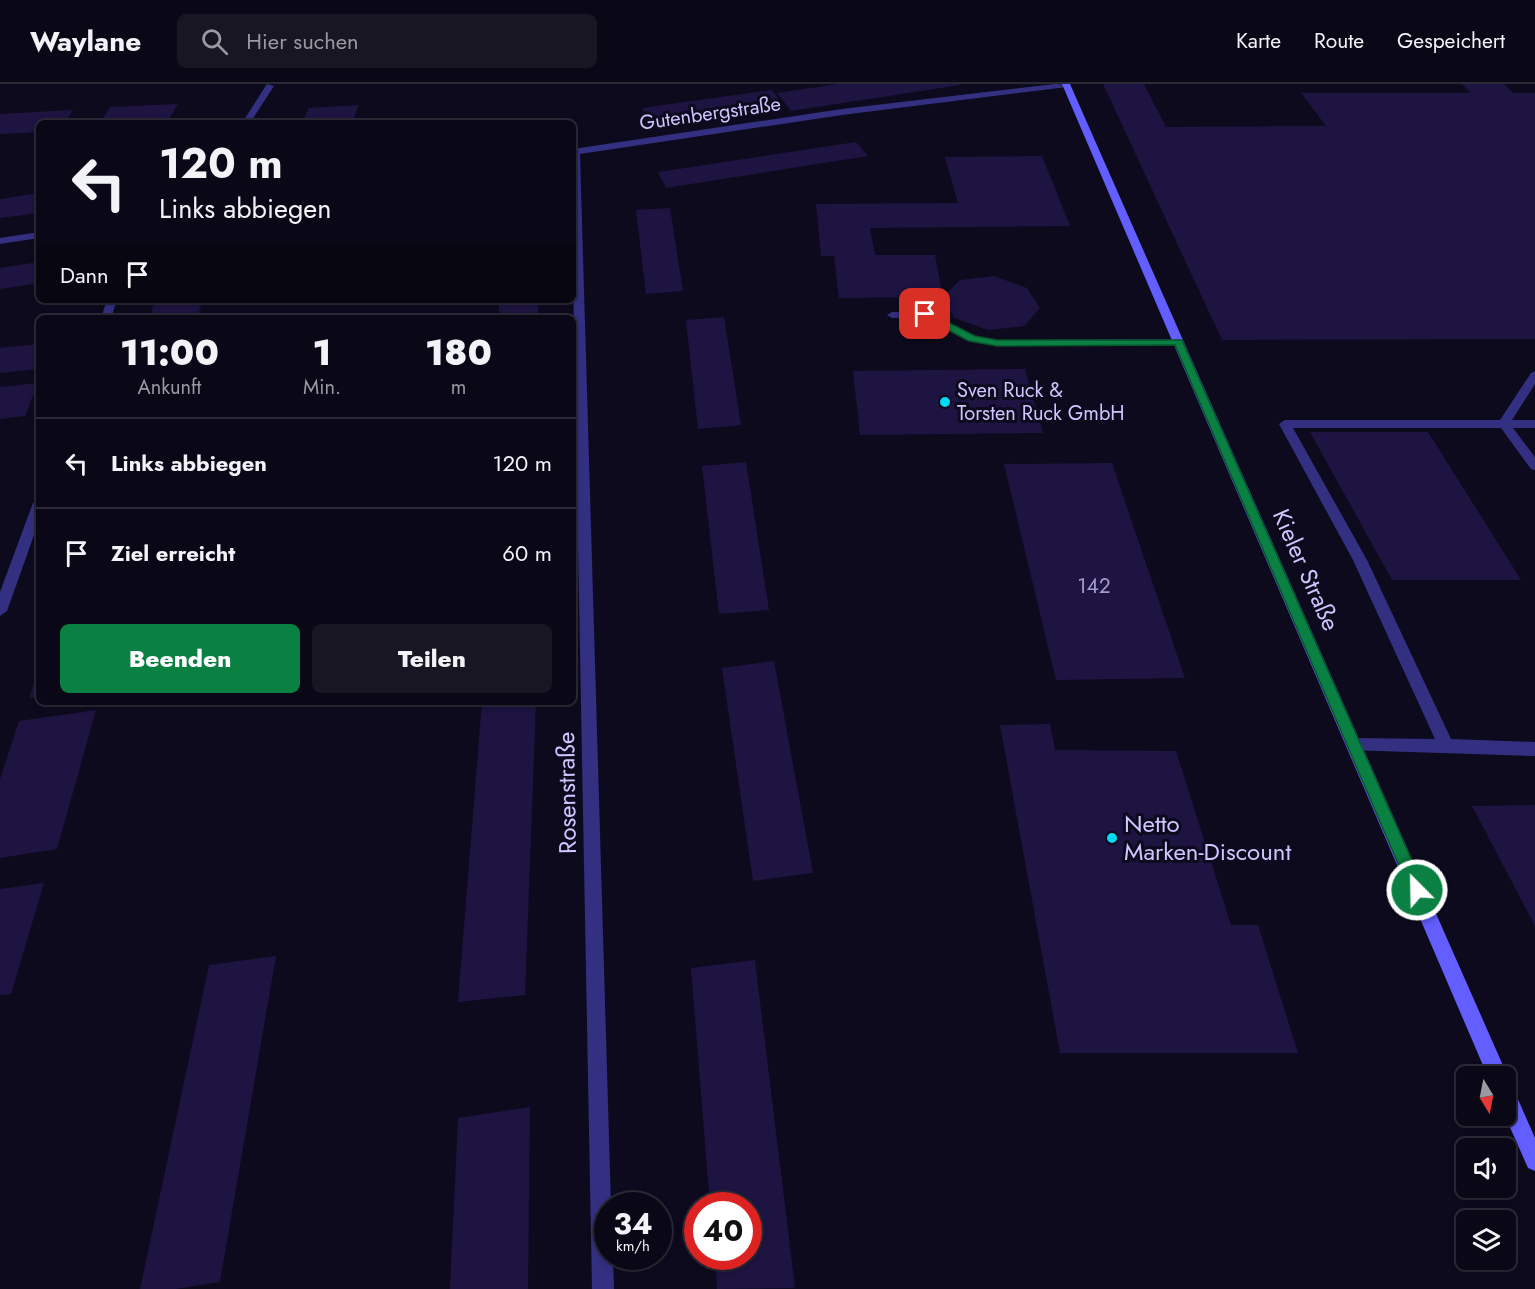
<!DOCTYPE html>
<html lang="de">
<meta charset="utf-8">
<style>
:root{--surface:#0a0816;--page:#181623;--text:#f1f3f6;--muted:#999aa1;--line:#2a2935;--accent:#0b8043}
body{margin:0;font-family:Jost,sans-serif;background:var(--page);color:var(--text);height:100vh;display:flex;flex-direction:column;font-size:22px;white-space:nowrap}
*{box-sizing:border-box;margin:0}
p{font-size:20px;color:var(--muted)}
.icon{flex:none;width:33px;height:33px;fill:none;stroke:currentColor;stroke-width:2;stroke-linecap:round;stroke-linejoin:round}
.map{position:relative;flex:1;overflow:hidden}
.panel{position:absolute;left:36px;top:231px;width:540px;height:390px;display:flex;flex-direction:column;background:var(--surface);border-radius:9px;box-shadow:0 3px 9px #0003,0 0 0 2px var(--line)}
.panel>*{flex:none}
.guide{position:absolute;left:36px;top:36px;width:540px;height:183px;border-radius:9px;box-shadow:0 3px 9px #0003,0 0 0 2px var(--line);background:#0a0816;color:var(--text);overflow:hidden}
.needle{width:39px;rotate:170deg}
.controls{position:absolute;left:1456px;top:982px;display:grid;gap:12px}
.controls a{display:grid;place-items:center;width:60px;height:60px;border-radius:9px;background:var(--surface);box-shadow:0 3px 9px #0003,0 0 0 2px var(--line);font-size:30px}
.speed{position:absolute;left:594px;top:1108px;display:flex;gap:12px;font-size:30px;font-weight:700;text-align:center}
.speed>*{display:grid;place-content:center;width:78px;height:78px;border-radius:50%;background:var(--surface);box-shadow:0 3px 9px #0003,0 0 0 2px var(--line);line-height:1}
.speed small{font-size:15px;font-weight:400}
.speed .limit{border:9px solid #d22;background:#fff;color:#111}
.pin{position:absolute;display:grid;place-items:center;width:51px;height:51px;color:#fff;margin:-26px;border-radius:12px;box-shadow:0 3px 9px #0006}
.me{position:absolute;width:66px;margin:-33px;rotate:337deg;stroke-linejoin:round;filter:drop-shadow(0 0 4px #0008)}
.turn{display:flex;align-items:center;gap:21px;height:126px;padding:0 24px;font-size:27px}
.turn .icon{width:78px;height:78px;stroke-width:2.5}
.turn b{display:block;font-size:42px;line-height:51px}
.then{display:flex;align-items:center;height:57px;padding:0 24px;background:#0003;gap:12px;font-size:22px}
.eta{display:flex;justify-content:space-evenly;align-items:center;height:102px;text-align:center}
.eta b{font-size:36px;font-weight:800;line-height:42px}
.action{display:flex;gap:12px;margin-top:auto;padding:12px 24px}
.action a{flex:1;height:69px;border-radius:9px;background:var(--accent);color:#fff;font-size:24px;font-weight:800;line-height:69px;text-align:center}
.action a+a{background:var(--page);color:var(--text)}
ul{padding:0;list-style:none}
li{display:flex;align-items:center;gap:18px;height:90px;padding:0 24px;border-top:2px solid var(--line)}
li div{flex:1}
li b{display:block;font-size:22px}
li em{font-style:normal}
header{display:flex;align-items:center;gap:36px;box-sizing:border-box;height:84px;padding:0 30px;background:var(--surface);border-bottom:2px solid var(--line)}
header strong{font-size:28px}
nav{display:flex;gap:33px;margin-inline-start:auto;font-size:21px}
.search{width:420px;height:54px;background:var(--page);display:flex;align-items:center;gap:15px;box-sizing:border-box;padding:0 21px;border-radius:9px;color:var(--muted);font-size:22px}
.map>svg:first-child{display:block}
.building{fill:#1d1441}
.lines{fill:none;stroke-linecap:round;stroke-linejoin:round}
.lane{fill:#333082;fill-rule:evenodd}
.street{fill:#333082;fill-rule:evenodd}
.secondary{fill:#625eff;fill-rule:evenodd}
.route{fill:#0b8043;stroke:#07532c;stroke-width:1.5}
.poi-dot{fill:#00d9f2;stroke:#0d0a1e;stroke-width:2}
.labels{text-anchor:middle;stroke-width:6;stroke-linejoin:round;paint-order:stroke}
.far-street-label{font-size:20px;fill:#cec7ff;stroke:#0d0a1e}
.far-poi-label{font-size:20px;fill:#cec7ff;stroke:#0d0a1e;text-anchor:start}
.number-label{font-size:21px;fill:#a29ad0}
.street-label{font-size:24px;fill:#cec7ff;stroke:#0d0a1e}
.poi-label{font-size:24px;fill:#cec7ff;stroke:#0d0a1e;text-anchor:start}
</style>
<header>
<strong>Waylane</strong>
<div class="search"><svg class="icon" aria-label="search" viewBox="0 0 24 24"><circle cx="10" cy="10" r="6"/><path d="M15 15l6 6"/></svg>Hier suchen</div>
<nav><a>Karte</a><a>Route</a><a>Gespeichert</a></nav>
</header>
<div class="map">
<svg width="1535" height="1205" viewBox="0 0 1535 1205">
<rect width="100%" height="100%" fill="#0d0a1e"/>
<!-- building -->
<g class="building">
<polygon points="838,0 960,0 960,1 791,27 777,9"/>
<polygon points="1103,0 1144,0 1166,43 1326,42 1301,9 1471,9 1462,0 1504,0 1513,9 1535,9 1535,255 1222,256"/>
<polygon points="772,6 782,19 650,38 642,24"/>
<polygon points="178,20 167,39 100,39 110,23"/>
<polygon points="358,21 354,35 303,37 309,24"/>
<polygon points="73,26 65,39 39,39 39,48 0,50 0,30"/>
<polygon points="856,58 868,72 666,104 658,88"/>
<polygon points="1042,72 1070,142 870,144 875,171 935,171 943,213 960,196 994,192 1027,204 1040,224 1024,242 988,246 954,234 943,213 839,214 834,172 821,172 816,120 958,119 945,73"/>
<polygon points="39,109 39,129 0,134 0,115"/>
<polygon points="670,124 683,207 646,210 636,126"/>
<polygon points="39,178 39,199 0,205 0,184"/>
<polygon points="155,216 203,216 197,234 149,234"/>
<rect x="499" y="216" width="39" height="18"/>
<polygon points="724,233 741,341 698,345 686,236"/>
<polygon points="39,260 39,285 0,289 0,264"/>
<polygon points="1025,285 1043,349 860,351 853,287"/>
<polygon points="38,299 25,332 0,335 0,303"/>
<polygon points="1310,348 1428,348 1521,496 1392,496"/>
<polygon points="746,378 769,526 719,530 702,382"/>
<polygon points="1112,379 1122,409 1185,594 1056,596 1004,380"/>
<polygon points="774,577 813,789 753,797 722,584"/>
<polygon points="39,583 39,613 29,614"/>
<polygon points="482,618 536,618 525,911 458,918"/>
<polygon points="96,626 57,765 0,774 0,695 19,637"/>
<polygon points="1050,640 1055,666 1176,667 1231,841 1258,841 1298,969 1060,969 1000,641"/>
<polygon points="1535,721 1535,842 1472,722"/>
<polygon points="44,799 11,910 0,911 0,805"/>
<polygon points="276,872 220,1198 175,1205 140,1205 209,881"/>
<polygon points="755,876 795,1204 717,1205 715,1173 748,1173 748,1122 710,1122 691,884"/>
<polygon points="530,1023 528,1205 450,1205 458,1034"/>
</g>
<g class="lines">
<!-- lane -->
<g class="lane">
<polygon points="267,0 274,2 250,39 242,39"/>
<polygon points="925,227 975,252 997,256 1179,255 1185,258 1179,261 997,262 968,257 923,233 892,234 887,231 892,228"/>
<polygon points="1535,287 1535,300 1512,336 1535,336 1535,344 1513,344 1535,373 1535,386 1531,385 1501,344 1293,344 1367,476 1451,655 1535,658 1535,672 1348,666 1346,661 1348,656 1354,654 1435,655 1353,476 1279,340 1285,336 1500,336 1531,289"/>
</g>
<!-- street -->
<g class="street">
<polygon points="1055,0 1071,1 1067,3 842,31 580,70 611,1122 608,1122 608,1173 613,1173 614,1205 592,1205 573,196 573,65 842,25"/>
<polygon points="39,148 39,154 0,160 0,154"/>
<polygon points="107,216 117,216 111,234 101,234"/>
<polygon points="39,415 39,437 7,527 0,532 0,508 33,419"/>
</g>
<!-- secondary -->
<g class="secondary">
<polygon points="1062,0 1070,0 1505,986 1508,993 1506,997 1506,993 1488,993"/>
<polygon points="1506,1001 1513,1004 1535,1054 1535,1087 1528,1084 1505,1032"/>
</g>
</g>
<!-- route -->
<polygon class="route" points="921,228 928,228 975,252 997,256 1182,256 1425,806 1423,812 1417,814 1412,812 1175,261 997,262 969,257 921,232"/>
<!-- markers -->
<g class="poi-dot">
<circle cx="945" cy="318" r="6"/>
<circle cx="1112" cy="754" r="6"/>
</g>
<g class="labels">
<!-- far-street labels -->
<g class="far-street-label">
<text transform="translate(710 29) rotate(-8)" y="7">Gutenbergstraße</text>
</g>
<!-- far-poi labels -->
<g class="far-poi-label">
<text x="957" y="313">Sven Ruck &amp;<tspan x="957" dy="23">Torsten Ruck GmbH</tspan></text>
</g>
<!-- number labels -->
<g class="number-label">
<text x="1094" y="509">142</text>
</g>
<!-- street labels -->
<g class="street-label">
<text transform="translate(1306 486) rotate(66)" y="8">Kieler Straße</text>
<text transform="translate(567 709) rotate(-91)" y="8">Rosenstraße</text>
</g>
<!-- poi labels -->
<g class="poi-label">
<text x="1124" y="748">Netto<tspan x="1124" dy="28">Marken-Discount</tspan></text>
</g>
</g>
</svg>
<div class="controls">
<a><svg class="needle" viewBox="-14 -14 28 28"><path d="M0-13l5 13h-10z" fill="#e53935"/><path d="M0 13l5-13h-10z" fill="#999aa1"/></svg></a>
<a><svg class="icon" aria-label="sound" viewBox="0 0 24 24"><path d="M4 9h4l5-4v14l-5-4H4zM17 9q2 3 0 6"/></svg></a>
<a><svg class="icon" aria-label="layers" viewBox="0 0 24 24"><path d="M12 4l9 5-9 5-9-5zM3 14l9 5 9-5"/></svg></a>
</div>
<div class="speed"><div>34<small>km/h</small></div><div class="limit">40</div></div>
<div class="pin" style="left:925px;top:230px;background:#d93025"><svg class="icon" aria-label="arrive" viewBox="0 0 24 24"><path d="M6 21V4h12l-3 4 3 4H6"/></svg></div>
<svg class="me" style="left:1417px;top:806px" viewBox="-20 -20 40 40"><circle r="17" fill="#0b8043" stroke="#fff" stroke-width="3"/><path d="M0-11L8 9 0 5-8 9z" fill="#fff"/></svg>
<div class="guide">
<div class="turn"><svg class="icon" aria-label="left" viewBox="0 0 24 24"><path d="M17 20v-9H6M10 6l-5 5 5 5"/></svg><div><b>120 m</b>Links abbiegen</div></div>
<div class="then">Dann<svg class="icon" aria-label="arrive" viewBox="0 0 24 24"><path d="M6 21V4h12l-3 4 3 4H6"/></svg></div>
</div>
<section class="panel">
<div class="eta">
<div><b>11:00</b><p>Ankunft</p></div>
<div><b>1</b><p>Min.</p></div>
<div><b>180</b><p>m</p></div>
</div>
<ul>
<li><svg class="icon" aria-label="left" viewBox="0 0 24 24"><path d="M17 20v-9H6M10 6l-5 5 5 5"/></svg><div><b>Links abbiegen</b></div><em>120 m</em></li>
<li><svg class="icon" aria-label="arrive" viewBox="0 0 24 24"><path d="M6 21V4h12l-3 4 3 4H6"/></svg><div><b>Ziel erreicht</b></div><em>60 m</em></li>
</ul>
<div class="action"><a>Beenden</a><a>Teilen</a></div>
</section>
</div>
